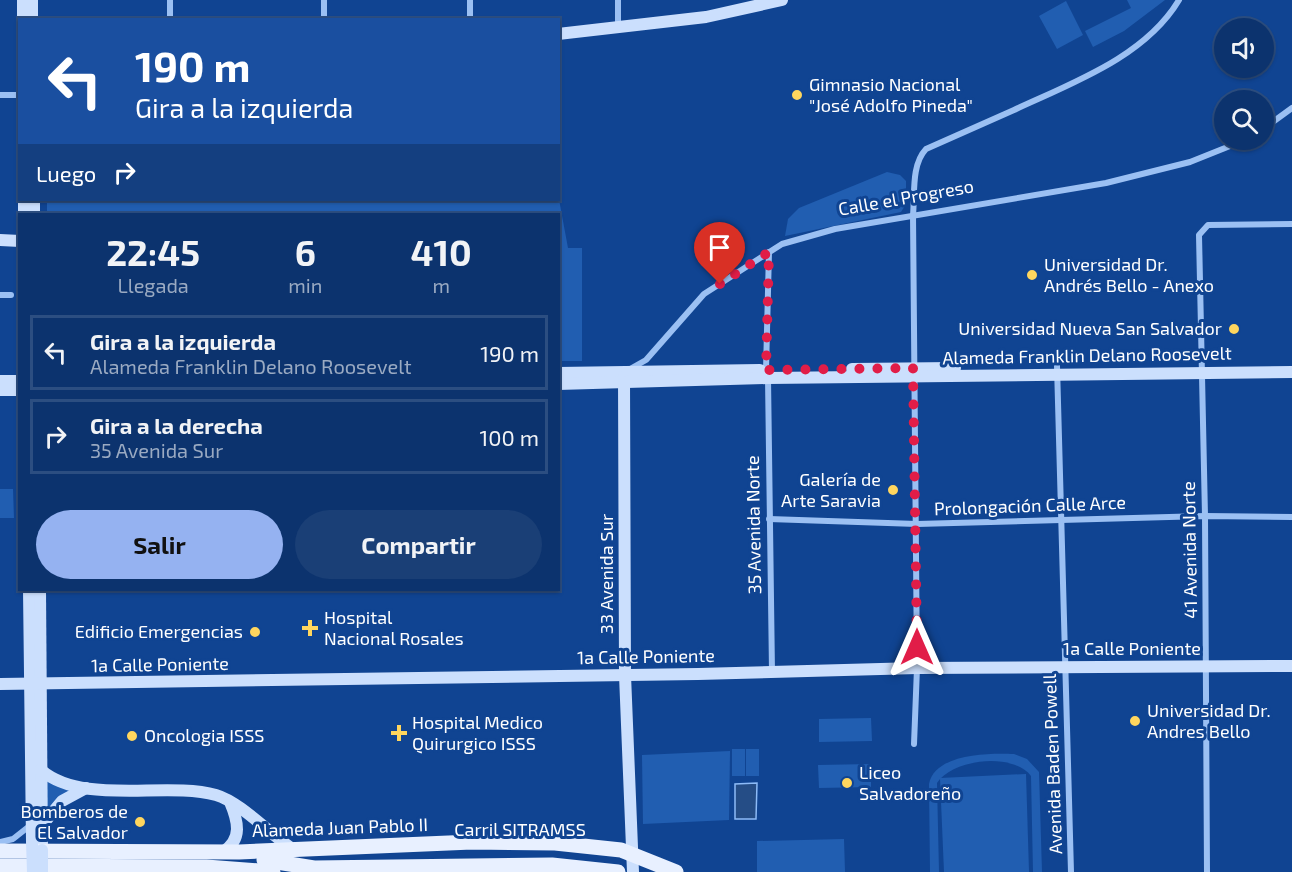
<!DOCTYPE html>
<html lang="es">
<meta charset="utf-8">
<style>
:root{--surface:#0c336e;--page:#1a3f76;--text:#f1f3f6;--muted:#9aaac2;--line:#2c4e81;--accent:#95b2f1}
body{margin:0;font-family:"Exo 2",sans-serif;background:var(--page);color:var(--text);height:100vh;display:flex;flex-direction:column;font-size:22px;white-space:nowrap}
*{box-sizing:border-box;margin:0}
p{font-size:20px;color:var(--muted)}
.icon{flex:none;width:33px;height:33px;fill:none;stroke:currentColor;stroke-width:2;stroke-linecap:round;stroke-linejoin:round}
.map{position:relative;flex:1;overflow:hidden}
.details{position:absolute;left:18px;top:213px;width:542px;height:378px;display:flex;flex-direction:column;background:var(--surface);border-radius:0px;box-shadow:0 2px 4px #0004,0 0 0 2px var(--line)}
.details>*{flex:none}
.top-card{position:absolute;left:18px;top:18px;width:542px;height:183px;border-radius:0px;box-shadow:0 2px 4px #0004,0 0 0 2px var(--line);background:#1a4fa0;color:#fff;overflow:hidden}
.tools{position:absolute;left:1214px;top:18px;display:grid;gap:12px}
.tools a{display:grid;place-items:center;width:60px;height:60px;border-radius:50%;background:var(--surface);box-shadow:0 2px 4px #0004,0 0 0 2px var(--line);font-size:30px}
.pin{position:absolute;display:grid;place-items:center;width:51px;height:51px;color:#fff;margin:-62px -26px;border-radius:50% 50% 50% 0;rotate:-45deg;box-shadow:0 0 6px #0007}
.pin .icon{rotate:45deg}
.me{position:absolute;width:66px;margin:-33px;rotate:0deg;stroke-linejoin:round;filter:drop-shadow(0 0 4px #0008)}
.turn{display:flex;align-items:center;gap:21px;height:126px;padding:0 18px;font-size:27px}
.turn .icon{width:78px;height:78px;stroke-width:2.5}
.turn b{display:block;font-size:42px;line-height:51px}
.then{display:flex;align-items:center;height:57px;padding:0 18px;background:#0003;gap:12px;font-size:22px}
.eta{display:flex;justify-content:space-evenly;align-items:center;height:102px;text-align:center}
.eta b{font-size:36px;font-weight:700;line-height:42px}
.button{display:flex;gap:12px;margin-top:auto;padding:12px 18px}
.button a{flex:1;height:69px;border-radius:36px;background:var(--accent);color:#111;font-size:24px;font-weight:700;line-height:69px;text-align:center}
.button a+a{background:var(--page);color:var(--text)}
ul{padding:0;list-style:none}
li{display:flex;align-items:center;gap:18px;height:75px;margin:0 12px 9px;padding:0 6px;border:3px solid var(--line);border-radius:0px}
li div{flex:1}
li b{display:block;font-size:22px}
li em{font-style:normal}
.map>svg:first-child{display:block}
.green{fill:#215eb1}
.water{fill:#254d86;stroke:#8dbbf7;stroke-width:1.5}
.lines{fill:none;stroke-linecap:round;stroke-linejoin:round}
.street{stroke:#9bc0f3;stroke-width:6}
.secondary{stroke:#cbdffd;stroke-width:12}
.primary{stroke:#e8f0ff;stroke-width:15}
.secondary-bridge{stroke:#cbdffd;stroke-width:12}
.route{stroke:#e11d48;stroke-width:10;stroke-dasharray:0 18}
.poi-dot{fill:#ffd65e;stroke:#104492;stroke-width:2}
.labels{text-anchor:middle;stroke-width:6;stroke-linejoin:round;paint-order:stroke}
.poi-label{font-size:18px;fill:#fff;stroke:#104492;text-anchor:start}
.street-label{font-size:18px;fill:#fff;stroke:#104492}
</style>
<div class="map">
<svg width="1292" height="872" viewBox="0 0 1292 872">
<rect width="100%" height="100%" fill="#104492"/>
<!-- green -->
<g class="green">
<polygon points="1127,0 1165,0 1124,31 1093,47 1085,31 1131,8"/>
<polygon points="1066,1 1083,35 1057,49 1039,16"/>
<polygon points="887,172 900,175 906,181 906,204 901,212 785,236 788,219 799,208"/>
<polygon points="558,194 568,248 582,248 582,361 558,361 558,214 47,214 47,200 558,200"/>
<polygon points="0,489 13,489 14,518 0,518"/>
<polygon points="871,718 872,741 819,742 819,719"/>
<rect x="732" y="749" width="13" height="27"/>
<rect x="746" y="749" width="13" height="27"/>
<polygon points="730,751 729,820 643,824 642,755"/>
<path d="M1014,754L1027,759L1039,772L1042,872H1033L1031,776C1013,752 952,759 937,783L939,872H930L929,784C935,753 990,753 1014,754Z"/>
<polygon points="871,764 871,787 819,788 818,765"/>
<polygon points="1026,774 1029,872 944,872 940,778"/>
<polygon points="45,777 74,788 47,809"/>
<polygon points="844,839 845,872 757,872 757,841"/>
</g>
<!-- water -->
<polygon class="water" points="757,783 756,819 735,819 735,784"/>
<g class="lines">
<!-- street -->
<g class="street">
<polyline points="324,0 324,20"/>
<polyline points="470,0 470,20"/>
<polyline points="618,0 618,27"/>
<polyline points="170,20 170,0"/>
<polyline points="0,95 20,95"/>
<polyline points="1263,129 1292,108"/>
<polyline points="0,295 11,295"/>
<polyline points="1057,366 1071,872"/>
<polyline points="630,369 646,360 704,294 782,244 835,229 1106,183 1190,162 1245,140"/>
<polyline points="766,370 769,252"/>
<polyline points="768,378 772,672"/>
<polyline points="769,519 917,524 1205,516 1292,517"/>
<path d="M914,744L917,668L913,215C915,194 911,165 926,149C955,136 985,123 1014,110C1072,83 1145,57 1179,0"/>
<polyline points="0,842 13,839 32,824"/>
<polyline points="1207,872 1205,516 1199,235 1208,225 1292,224"/>
</g>
<!-- secondary -->
<g class="secondary">
<polyline points="23,0 23,20"/>
<polyline points="32,0 32,20"/>
<polyline points="558,34 706,17 782,0"/>
<polyline points="24,200 24,214"/>
<polyline points="34,200 34,214"/>
<polyline points="0,240 20,241"/>
<polyline points="852,369 955,368"/>
<polyline points="558,373 760,370"/>
<polyline points="624,377 625,675 633,872"/>
<polyline points="0,381 20,381"/>
<polyline points="558,384 768,378 1292,372"/>
<polyline points="0,390 20,390"/>
<polyline points="29,590 32,841"/>
<polyline points="40,590 42,850"/>
<polyline points="0,684 698,674 917,668 1292,666"/>
<path d="M41,770C83,806 165,781 216,795C240,802 270,834 291,848"/>
<polyline points="43,824 62,801 86,788"/>
<path d="M223,852C243,839 238,821 230,802"/>
</g>
<!-- primary -->
<g class="primary">
<polyline points="0,851 239,852 472,842 555,843 621,850 676,872"/>
<polyline points="264,860 314,868 552,865 618,872"/>
<polyline points="0,866 206,867 273,872"/>
</g>
<!-- secondary-bridge -->
<g class="secondary-bridge">
<polyline points="32,841 33,872"/>
<polyline points="42,850 42,872"/>
</g>
</g>
<g class="lines">
<!-- route -->
<polyline class="route" points="720,284 769,252 766,370 913,368 917,647"/>
</g>
<!-- markers -->
<g class="poi-dot">
<circle cx="797" cy="95" r="6"/>
<circle cx="1032" cy="275" r="6"/>
<circle cx="1234" cy="329" r="6"/>
<circle cx="893" cy="490" r="6"/>
<path d="M307 619h6v6h6v6h-6v6h-6v-6h-6v-6h6z"/>
<circle cx="255" cy="632" r="6"/>
<circle cx="1135" cy="721" r="6"/>
<path d="M396 724h6v6h6v6h-6v6h-6v-6h-6v-6h6z"/>
<circle cx="132" cy="736" r="6"/>
<circle cx="847" cy="783" r="6"/>
<circle cx="140" cy="822" r="6"/>
</g>
<g class="labels">
<!-- poi labels -->
<g class="poi-label">
<text x="809" y="91">Gimnasio Nacional<tspan x="809" dy="21">"José Adolfo Pineda"</tspan></text>
<text x="1044" y="271">Universidad Dr.<tspan x="1044" dy="21">Andrés Bello - Anexo</tspan></text>
<text x="1222" y="335" text-anchor="end">Universidad Nueva San Salvador</text>
<text x="881" y="486" text-anchor="end">Galería de<tspan x="881" dy="21">Arte Saravia</tspan></text>
<text x="324" y="624">Hospital<tspan x="324" dy="21">Nacional Rosales</tspan></text>
<text x="243" y="638" text-anchor="end">Edificio Emergencias</text>
<text x="1147" y="717">Universidad Dr.<tspan x="1147" dy="21">Andres Bello</tspan></text>
<text x="412" y="729">Hospital Medico<tspan x="412" dy="21">Quirurgico ISSS</tspan></text>
<text x="144" y="742">Oncologia ISSS</text>
<text x="859" y="779">Liceo<tspan x="859" dy="21">Salvadoreño</tspan></text>
<text x="128" y="818" text-anchor="end">Bomberos de<tspan x="128" dy="21">El Salvador</tspan></text>
</g>
<!-- street labels -->
<g class="street-label">
<text transform="translate(906 198) rotate(-10)" y="6">Calle el Progreso</text>
<text transform="translate(1087 356) rotate(-1)" y="6">Alameda Franklin Delano Roosevelt</text>
<text transform="translate(1030 506) rotate(-2)" y="6">Prolongación Calle Arce</text>
<text transform="translate(754 525) rotate(-91)" y="6">35 Avenida Norte</text>
<text transform="translate(1190 550) rotate(-91)" y="6">41 Avenida Norte</text>
<text transform="translate(607 574) rotate(-90)" y="6">33 Avenida Sur</text>
<text x="1132" y="655">1a Calle Poniente</text>
<text transform="translate(646 657) rotate(-1)" y="6">1a Calle Poniente</text>
<text transform="translate(160 665) rotate(-1)" y="6">1a Calle Poniente</text>
<text transform="translate(1053 764) rotate(-92)" y="6">Avenida Baden Powell</text>
<text transform="translate(340 828) rotate(-2)" y="6">Alameda Juan Pablo II</text>
<text x="520" y="836">Carril SITRAMSS</text>
</g>
</g>
</svg>
<div class="tools">
<a><svg class="icon" aria-label="sound" viewBox="0 0 24 24"><path d="M4 9h4l5-4v14l-5-4H4zM17 9q2 3 0 6"/></svg></a>
<a><svg class="icon" aria-label="search" viewBox="0 0 24 24"><circle cx="10" cy="10" r="6"/><path d="M15 15l6 6"/></svg></a>
</div>
<div class="pin" style="left:720px;top:284px;background:#d93025"><svg class="icon" aria-label="arrive" viewBox="0 0 24 24"><path d="M6 21V4h12l-3 4 3 4H6"/></svg></div>
<svg class="me" style="left:917px;top:647px" viewBox="-20 -20 40 40"><path d="M0-17L14 15 0 8-14 15z" fill="#e11d48" stroke="#fff" stroke-width="4"/></svg>
<div class="top-card">
<div class="turn"><svg class="icon" aria-label="left" viewBox="0 0 24 24"><path d="M17 20v-9H6M10 6l-5 5 5 5"/></svg><div><b>190 m</b>Gira a la izquierda</div></div>
<div class="then">Luego<svg class="icon" aria-label="right" viewBox="0 0 24 24"><path d="M7 20v-9h11M14 6l5 5-5 5"/></svg></div>
</div>
<section class="details">
<div class="eta">
<div><b>22:45</b><p>Llegada</p></div>
<div><b>6</b><p>min</p></div>
<div><b>410</b><p>m</p></div>
</div>
<ul>
<li><svg class="icon" aria-label="left" viewBox="0 0 24 24"><path d="M17 20v-9H6M10 6l-5 5 5 5"/></svg><div><b>Gira a la izquierda</b><p>Alameda Franklin Delano Roosevelt</p></div><em>190 m</em></li>
<li><svg class="icon" aria-label="right" viewBox="0 0 24 24"><path d="M7 20v-9h11M14 6l5 5-5 5"/></svg><div><b>Gira a la derecha</b><p>35 Avenida Sur</p></div><em>100 m</em></li>
</ul>
<div class="button"><a>Salir</a><a>Compartir</a></div>
</section>
</div>
